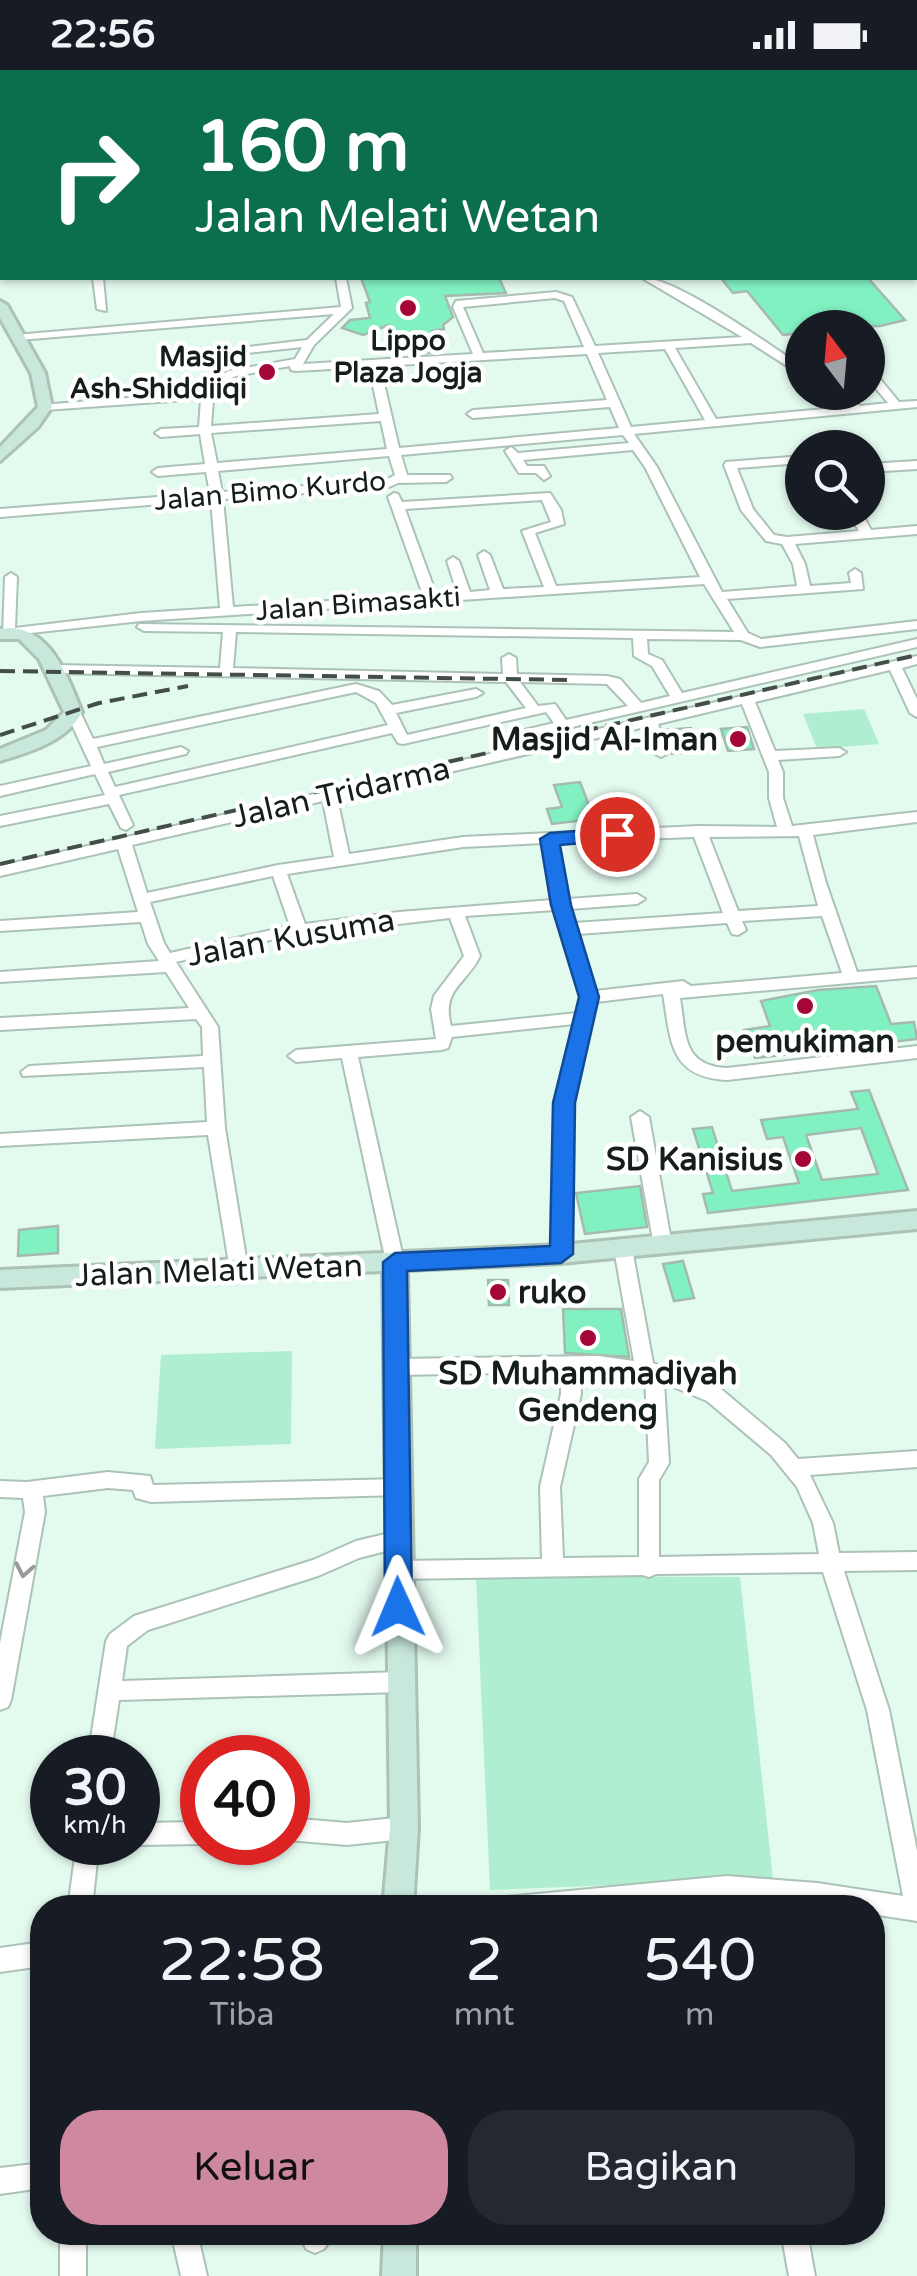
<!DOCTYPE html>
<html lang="id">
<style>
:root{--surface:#171b24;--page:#242831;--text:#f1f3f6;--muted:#9ea1a6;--accent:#ce88a0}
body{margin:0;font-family:"Varela Round",sans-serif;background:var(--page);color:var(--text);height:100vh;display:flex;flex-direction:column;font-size:38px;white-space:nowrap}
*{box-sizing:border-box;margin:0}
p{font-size:32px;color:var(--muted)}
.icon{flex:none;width:55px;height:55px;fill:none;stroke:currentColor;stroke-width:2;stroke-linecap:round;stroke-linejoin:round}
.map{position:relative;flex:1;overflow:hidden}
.panel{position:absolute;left:30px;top:1825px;width:855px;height:350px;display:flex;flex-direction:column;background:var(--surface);border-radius:40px;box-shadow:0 2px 8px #0004}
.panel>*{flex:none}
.banner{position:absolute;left:0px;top:0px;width:918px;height:210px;box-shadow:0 2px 8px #0004;background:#0b6e4f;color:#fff;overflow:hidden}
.needle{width:65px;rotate:344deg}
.tools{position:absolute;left:785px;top:240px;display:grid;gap:20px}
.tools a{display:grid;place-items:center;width:100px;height:100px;border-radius:50%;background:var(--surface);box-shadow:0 2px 8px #0004;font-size:50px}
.speed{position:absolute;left:30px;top:1665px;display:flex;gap:20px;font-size:50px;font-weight:700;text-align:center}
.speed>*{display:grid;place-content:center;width:130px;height:130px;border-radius:50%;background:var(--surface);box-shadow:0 2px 8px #0004;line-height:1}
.speed small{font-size:25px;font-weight:400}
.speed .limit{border:15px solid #d22;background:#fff;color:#111}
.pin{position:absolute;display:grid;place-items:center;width:85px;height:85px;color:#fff;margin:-42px;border:5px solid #fff;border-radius:50%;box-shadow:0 2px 10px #0007}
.me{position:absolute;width:110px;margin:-55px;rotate:359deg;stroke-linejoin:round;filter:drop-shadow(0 0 8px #0008)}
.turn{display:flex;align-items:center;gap:35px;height:210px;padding:0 30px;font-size:45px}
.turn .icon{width:130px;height:130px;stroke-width:2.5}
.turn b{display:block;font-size:70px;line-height:85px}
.eta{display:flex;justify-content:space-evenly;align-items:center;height:170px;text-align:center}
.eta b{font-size:60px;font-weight:600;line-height:70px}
.cta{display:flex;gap:20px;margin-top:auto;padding:20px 30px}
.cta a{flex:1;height:115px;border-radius:40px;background:var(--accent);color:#111;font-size:40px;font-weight:600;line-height:115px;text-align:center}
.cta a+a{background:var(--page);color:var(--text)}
.status{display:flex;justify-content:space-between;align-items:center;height:70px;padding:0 50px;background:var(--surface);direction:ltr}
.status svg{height:28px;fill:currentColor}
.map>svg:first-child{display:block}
.green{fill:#b0eed1}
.building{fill:#82f1c2;stroke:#a4baaf;stroke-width:2.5;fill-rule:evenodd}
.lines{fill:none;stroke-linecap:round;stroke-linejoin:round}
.street-casing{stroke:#acc2b7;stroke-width:4}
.secondary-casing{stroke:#acc2b7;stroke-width:6}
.primary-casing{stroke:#dadbda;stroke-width:5}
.street{fill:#fff;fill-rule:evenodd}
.secondary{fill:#c8e8db;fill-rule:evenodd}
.primary{fill:#90d1b8;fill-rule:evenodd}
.rail{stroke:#434e48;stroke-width:4;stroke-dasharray:15 8;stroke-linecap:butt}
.oneway{stroke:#969a98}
.route{fill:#1a73e8;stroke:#114b97;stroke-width:2.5}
.poi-dot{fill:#a30637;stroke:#fff;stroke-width:4}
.labels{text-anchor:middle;stroke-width:9;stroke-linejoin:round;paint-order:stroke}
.far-poi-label{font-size:28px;font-weight:bold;fill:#161e1a;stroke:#fff}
.far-street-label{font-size:28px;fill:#161e1a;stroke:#fff}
.poi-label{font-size:32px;font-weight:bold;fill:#161e1a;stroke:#fff;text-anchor:end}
.street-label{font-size:32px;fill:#161e1a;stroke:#fff}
</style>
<div class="status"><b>22:56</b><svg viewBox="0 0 49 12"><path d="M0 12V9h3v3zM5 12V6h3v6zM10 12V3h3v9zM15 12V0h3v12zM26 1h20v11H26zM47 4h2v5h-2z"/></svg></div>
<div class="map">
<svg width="917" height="2206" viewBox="0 0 917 2206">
<rect width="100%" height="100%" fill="#e3faef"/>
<!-- green -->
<g class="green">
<polygon points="864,639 879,674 817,679 803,644"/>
<polygon points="292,1281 291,1374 155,1379 161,1285"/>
<polygon points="476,1506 740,1507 773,1809 490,1820"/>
</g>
<!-- building -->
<g class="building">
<polygon points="361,208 499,208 506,223 445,226 453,247 443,255 444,259 432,261 440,282 412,284 406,263 391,265 389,255 363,265 342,258 350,250 370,248 366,233 370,232"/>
<polygon points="721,208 868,208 905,250 880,256 802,258 802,263 783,265 747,221 733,223"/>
<polygon points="747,657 754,679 728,681 721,659"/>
<polygon points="691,658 700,681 672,684 664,660"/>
<polygon points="580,712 594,749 552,754 547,739 562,737 554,715"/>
<polygon points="876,916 891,954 914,952 917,969 755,988 744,960 770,956 761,931 818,920"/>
<path d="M869,1020L908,1120L708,1143L703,1124L713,1123L693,1059L712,1057L732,1121L799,1113L783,1067L767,1069L761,1050L858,1039L851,1022ZM861,1058L878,1104L822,1110L806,1065Z"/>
<polygon points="640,1116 647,1157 585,1164 576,1123"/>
<polygon points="58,1156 58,1183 18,1186 19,1160"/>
<polygon points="683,1191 694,1228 674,1231 663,1194"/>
<polygon points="488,1210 508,1210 509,1235 489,1235"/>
<polygon points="563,1239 621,1239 629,1287 565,1283"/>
</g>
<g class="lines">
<defs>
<g id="street">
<polygon points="512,0 522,0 523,2 514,2"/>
<polygon points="783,0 796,0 792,2"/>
<polygon points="856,0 866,0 868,2 858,2"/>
<rect x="915" y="6" width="2" height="6"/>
<rect x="0" y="29" width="2" height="6"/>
<rect x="0" y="132" width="2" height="6"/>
<polygon points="93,208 103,208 106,241 97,239"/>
<path d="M336,208H346L352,238L314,275L303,294L473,284L453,237L456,231L556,222L572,227L595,276L742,267L642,208C675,206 770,276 802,296V304L798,303L751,273L675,278L716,349L846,337L828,322H841L860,336L888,333L873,315L868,316V310L880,309L899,332L917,331V337L634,364L657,397L722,522L797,516L793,494L782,474L766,471L741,440L724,395L726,392L802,386V393L737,398L753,439L774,465L787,467L859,461L848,442H861L871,460L917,456V464L795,474L805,494L810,516L851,513L849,503L855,499L861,503L863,519L727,529L748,563L761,569L917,551V559L760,577L741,570L647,569L648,584L662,590L682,623L917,569V577L503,673L496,669L498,666L554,653L546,642L403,674L398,673L392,663L119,725L133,755L126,760L121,758L109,734L0,756V746L105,725L95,704L0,726V716L91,696L66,642L73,638L80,642L93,669L356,614L379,621L392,635L476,619L483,623L476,627L396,643L407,665L526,638L506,612L54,603L47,599L54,595L220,598L223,562L144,561L137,557L139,554L734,562L704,514L141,551L3,566L5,507L11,503L17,507L15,558L141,543L220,538L211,430L0,447V439L210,423L206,402L158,406L152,402L158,398L205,394L200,364L161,367L155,363L161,359L199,357L201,329L45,340L41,339V335L202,322L204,313L229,301L295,289L302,277L165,292L161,291V287L307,270L334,244L19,270L13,267L15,265L341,237ZM555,228L564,231L584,277L483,283L463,237ZM665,279L705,350L631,357L598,283ZM587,284L607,330L473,340L467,344L473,348L610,337L619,358L399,378L380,296ZM290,296L291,300L295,301L369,297L379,344L211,356L214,317L236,306ZM381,351L387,379L217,393L211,363ZM623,365L629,373L518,383L511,377L505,381L519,403H536L544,410L550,406L544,396H527L523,390L633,380L645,397L700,507L556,516L535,463L564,454L561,440L550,423L402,432L398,424L394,423L388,427L423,525L233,537L223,429L389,417L398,413L446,412L452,408L450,405H407L401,385ZM389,386L395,405L386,410L222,422L218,401ZM542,430L551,452L522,461L544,517L503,519L490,485L484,481L478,485L490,520L470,522L459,491L453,487L447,491L457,522L436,524L405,439ZM236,562L633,568L634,586L652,596L670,626L641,633L620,609L607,606L517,604L516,588L509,584L502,588L503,604L233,598ZM520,612L607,614L628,636L566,650L555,634L538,636ZM356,622L376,633L388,655L115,717L108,702L186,684L188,681L181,677L104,694L97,677Z"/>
<polygon points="917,391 917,399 868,402 868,394"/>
<path d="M917,586V594L902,598L917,629V647L910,643L890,600L755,632L775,681L839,678L846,682L839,686L778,690L783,702V728L792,756L917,742V752L813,765L826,813L857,902L917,897V907L680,928C686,964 682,996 727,998L917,976V988L727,1010C669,1007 671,971 663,924L596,932L572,1033L570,1184L567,1189H555L552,1184L556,1033L574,954L452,967L448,978L442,980L358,987L404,1192L401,1197H389L386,1192L342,988L296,992L288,986L296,980L436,969L431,939L434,926L464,886L450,848L279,868L176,892L218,957L225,1058L248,1200L245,1205H233L230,1200L208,1065L0,1076V1064L207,1052L204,997L23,1006L21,1002L29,996L203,986L202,957L196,949L0,960V948L189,938L166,902L0,912V902L159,891L148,874L141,852L0,861V851L138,842L118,779L0,806V796ZM742,634L769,702V728L777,757L699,756L463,767L349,784L337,728L645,657L654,683L661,687L668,683L658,654ZM323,731L334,787L278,795L147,823L132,775ZM799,766L818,836L738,841L709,767ZM694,767L723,843L574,853L570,839L637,834L645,829L637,824L568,829L558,772ZM543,773L552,830L399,842L305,854L287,804L463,777ZM273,806L290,856L170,883L164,873L150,832ZM555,840L581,927L577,943L451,956C441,919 466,915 480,886L465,846ZM822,846L842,903L691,916L683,911L595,921L578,864L727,853L732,864L738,865L746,860L742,851Z"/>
<polygon points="640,1041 649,1047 672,1176 669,1181 657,1181 654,1176 631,1047"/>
<path d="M623,1172L629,1174L632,1179L653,1293L721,1319L785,1373L798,1389L917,1381V1397L810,1405L833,1453L839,1483L917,1482V1500L844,1501L889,1640L917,1781V1851L872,1844V1838H831L741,1829L742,1838H719L718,1829L630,1838H495L498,1830L506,1827L727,1806L817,1813L903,1826L867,1640L823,1502L656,1504L649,1507L643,1505L397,1509L390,1506L387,1500L390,1494L397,1491L542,1489L540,1417L561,1324V1302L397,1305L390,1302L388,1297L390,1292L397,1289L598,1286L634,1291L614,1179L617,1174ZM580,1302L645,1308L649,1392L639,1409V1487L563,1488L560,1417L581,1324ZM664,1313L707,1331L771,1385L797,1417L813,1453L819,1484L659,1487V1410L669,1393Z"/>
<polygon points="108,1402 150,1406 153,1415 400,1409 407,1411 410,1417 407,1423 400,1425 151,1432 136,1428 133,1420 108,1418 43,1426 45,1442 11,1630 8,1637 0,1640 0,1573 25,1442 23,1428 0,1427 0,1411 27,1412"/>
<polygon points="398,1461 405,1464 408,1470 405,1476 359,1488 318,1506 148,1560 127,1576 122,1611 401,1602 409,1605 412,1612 409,1619 401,1622 119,1630 110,1688 88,1688 106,1571 110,1564 134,1546 313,1490 356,1471"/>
<polygon points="404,1747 412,1750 415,1758 412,1766 404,1769 347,1775 288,1770 288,1748 347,1753"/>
<polygon points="202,1752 202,1772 205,1772 202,1774 138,1775 132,1772 138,1772 138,1753"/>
<polygon points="77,1772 99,1772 92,1838 68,1838"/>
<polygon points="42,1872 42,1896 0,1902 0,1878"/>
<polygon points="42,2093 42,2118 0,2124 0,2098"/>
<rect x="60" y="2162" width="26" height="44"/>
<polygon points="171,2162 197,2162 207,2206 181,2206"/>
<polygon points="305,2162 336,2162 324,2179 315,2183 306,2179 302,2170"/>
<polygon points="781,2162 807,2162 815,2206 789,2206"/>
</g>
<g id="secondary">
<polygon points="0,231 7,235 45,303 52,337 38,357 0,391 0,377 38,337 31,303 0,248"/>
<path d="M9,558C52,559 68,608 82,642C67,671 30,682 0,691V679L46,660L64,642L39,589L19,569H0V559Z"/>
<polygon points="917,1141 917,1159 561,1193 407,1200 418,1758 413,1838 383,1838 390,1758 383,1201 0,1218 0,1200 561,1175"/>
<polygon points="384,2162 416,2162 416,2206 382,2206"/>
</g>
<g id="primary">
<rect x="915" y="86" width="2" height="8"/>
<polygon points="2,194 2,204 0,205 0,195"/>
</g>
</defs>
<!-- street casing -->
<use href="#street" class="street-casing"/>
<!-- secondary casing -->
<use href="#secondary" class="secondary-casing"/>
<!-- primary casing -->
<use href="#primary" class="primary-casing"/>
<!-- street -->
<use href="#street" class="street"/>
<!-- secondary -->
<use href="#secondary" class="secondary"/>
<!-- primary -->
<use href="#primary" class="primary"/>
<!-- rail -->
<g class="rail">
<polyline points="0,601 570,610"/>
<polyline points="0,665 99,633 188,616"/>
<polyline points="0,794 917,585"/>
</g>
</g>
<!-- one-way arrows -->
<defs><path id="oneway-chevron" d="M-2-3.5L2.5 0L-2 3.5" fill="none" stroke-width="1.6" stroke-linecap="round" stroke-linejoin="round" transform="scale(2.5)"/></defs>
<use class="oneway" href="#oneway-chevron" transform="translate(24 1500) rotate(101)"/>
<!-- route -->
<polygon class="route" points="617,758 624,760 624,769 560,775 571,835 599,927 575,1033 573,1184 561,1193 407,1201 412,1537 408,1545 398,1549 389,1545 385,1537 383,1192 395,1183 550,1176 553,1033 579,927 551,835 540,769 550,763"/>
<!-- markers -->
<g class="poi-dot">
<circle cx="408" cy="238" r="10"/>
<circle cx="267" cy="302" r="10"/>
<circle cx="738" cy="669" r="10"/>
<circle cx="805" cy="936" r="10"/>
<circle cx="803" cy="1089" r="10"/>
<circle cx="498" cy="1222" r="10"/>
<circle cx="588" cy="1268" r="10"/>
</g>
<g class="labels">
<!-- far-poi labels -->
<g class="far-poi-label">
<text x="408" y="280">Lippo<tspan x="408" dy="32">Plaza Jogja</tspan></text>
<text x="247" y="296" text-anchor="end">Masjid<tspan x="247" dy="32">Ash-Shiddiiqi</tspan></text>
</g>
<!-- far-street labels -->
<g class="far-street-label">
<text transform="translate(270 420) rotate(-5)" y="10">Jalan Bimo Kurdo</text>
<text transform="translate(358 533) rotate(-4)" y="10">Jalan Bimasakti</text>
</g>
<!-- poi labels -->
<g class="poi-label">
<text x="718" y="680">Masjid Al-Iman</text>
<text x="805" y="982" text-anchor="middle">pemukiman</text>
<text x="783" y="1100">SD Kanisius</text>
<text x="518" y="1233" text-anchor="start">ruko</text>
<text x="588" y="1314" text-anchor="middle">SD Muhammadiyah<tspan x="588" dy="37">Gendeng</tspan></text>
</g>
<!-- street labels -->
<g class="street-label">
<text transform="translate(341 722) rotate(-13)" y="11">Jalan Tridarma</text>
<text transform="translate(291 867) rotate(-10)" y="11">Jalan Kusuma</text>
<text transform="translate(219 1200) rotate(-2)" y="11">Jalan Melati Wetan</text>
</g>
</g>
</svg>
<div class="tools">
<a><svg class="needle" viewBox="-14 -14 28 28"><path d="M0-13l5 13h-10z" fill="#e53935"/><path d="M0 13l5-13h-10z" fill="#9ea1a6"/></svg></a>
<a><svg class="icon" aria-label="search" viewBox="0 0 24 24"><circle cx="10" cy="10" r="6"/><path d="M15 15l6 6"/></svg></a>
</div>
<div class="speed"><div>30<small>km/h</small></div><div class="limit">40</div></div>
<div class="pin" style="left:617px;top:764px;background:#d93025"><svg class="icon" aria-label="arrive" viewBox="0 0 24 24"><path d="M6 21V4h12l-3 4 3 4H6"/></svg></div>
<svg class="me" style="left:398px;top:1537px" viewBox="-20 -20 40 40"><path d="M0-17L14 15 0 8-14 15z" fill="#1a73e8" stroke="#fff" stroke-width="4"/></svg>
<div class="banner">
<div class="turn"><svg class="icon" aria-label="right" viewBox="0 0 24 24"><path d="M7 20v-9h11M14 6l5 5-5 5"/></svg><div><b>160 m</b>Jalan Melati Wetan</div></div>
</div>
<section class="panel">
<div class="eta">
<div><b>22:58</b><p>Tiba</p></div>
<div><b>2</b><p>mnt</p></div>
<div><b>540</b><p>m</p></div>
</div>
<div class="cta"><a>Keluar</a><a>Bagikan</a></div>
</section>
</div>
